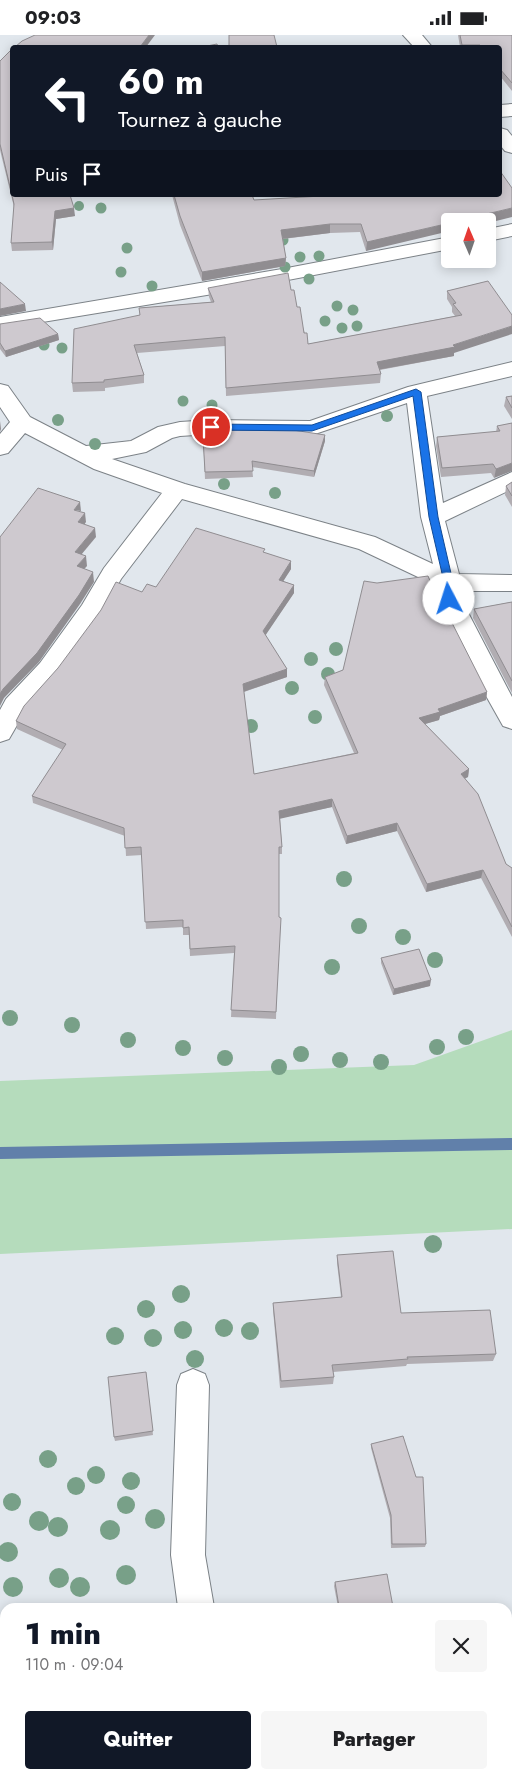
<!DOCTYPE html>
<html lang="fr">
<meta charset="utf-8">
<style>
:root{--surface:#fff;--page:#f6f6f6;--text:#202124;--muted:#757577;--accent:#111827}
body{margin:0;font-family:Jost,sans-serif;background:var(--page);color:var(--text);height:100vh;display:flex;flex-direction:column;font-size:19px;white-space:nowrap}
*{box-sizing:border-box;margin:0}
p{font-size:16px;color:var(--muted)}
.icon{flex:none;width:28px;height:28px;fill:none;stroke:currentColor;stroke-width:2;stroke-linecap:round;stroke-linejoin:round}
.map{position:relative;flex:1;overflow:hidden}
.panel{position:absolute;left:0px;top:1568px;width:512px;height:176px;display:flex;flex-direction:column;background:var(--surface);border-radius:15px 15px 0 0;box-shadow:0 2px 12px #0003}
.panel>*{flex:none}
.top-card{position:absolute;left:10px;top:10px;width:492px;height:152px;border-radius:5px;box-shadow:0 2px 12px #0003;background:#111827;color:#fff;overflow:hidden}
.needle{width:32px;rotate:358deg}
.controls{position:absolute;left:441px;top:178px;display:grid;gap:10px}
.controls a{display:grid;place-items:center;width:55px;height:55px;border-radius:5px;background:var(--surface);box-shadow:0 2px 12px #0003;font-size:25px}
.pin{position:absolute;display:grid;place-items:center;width:42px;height:42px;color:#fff;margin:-21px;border:2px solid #fff;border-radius:50%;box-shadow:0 1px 5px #0007}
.me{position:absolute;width:55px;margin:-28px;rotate:355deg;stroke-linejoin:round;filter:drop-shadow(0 0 4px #0008)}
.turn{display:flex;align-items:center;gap:18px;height:105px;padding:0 25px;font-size:22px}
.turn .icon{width:65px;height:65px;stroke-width:2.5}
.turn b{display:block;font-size:35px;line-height:42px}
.then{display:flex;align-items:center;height:48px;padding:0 25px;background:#0003;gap:10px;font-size:19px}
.round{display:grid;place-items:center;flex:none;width:52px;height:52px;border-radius:5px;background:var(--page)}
.headline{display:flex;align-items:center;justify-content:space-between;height:85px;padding:0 25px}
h1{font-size:30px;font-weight:800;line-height:38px;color:var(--accent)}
.button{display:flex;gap:10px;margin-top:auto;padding:10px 25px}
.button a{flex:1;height:58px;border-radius:5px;background:var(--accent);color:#fff;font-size:20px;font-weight:800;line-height:58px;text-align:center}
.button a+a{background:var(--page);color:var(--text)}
.status{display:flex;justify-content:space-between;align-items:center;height:35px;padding:0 25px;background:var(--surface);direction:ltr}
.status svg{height:14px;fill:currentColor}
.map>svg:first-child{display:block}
.green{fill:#b5dcbc}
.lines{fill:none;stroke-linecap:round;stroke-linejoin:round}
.stream{fill:#6180aa;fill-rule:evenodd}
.minor-casing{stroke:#7c8287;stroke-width:2}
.minor{fill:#fff;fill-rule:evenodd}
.tree{fill:#78a088}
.wall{fill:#b1adb2}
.shaded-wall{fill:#908d91}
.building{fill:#cec9cf;stroke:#908d91}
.route{fill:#1a73e8;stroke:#114b97}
</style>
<div class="status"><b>09:03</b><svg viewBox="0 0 49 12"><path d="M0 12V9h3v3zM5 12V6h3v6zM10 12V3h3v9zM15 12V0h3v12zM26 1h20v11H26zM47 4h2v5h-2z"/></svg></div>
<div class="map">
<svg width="512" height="1743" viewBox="0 0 512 1743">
<rect width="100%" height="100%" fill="#e1e7ed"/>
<!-- green -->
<polygon class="green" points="512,995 512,1194 0,1219 0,1046 414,1030"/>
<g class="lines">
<!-- stream -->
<polygon class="stream" points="512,1103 512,1115 0,1124 0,1112"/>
<defs>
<g id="minor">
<polygon points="403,0 422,0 432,12 414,12"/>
<polygon points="512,69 512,81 500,82 500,70"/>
<polygon points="500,93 507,95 512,101 512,118 505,116 500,110"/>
<polygon points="512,189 512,201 488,206 488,194"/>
<polygon points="450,202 450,214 225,257 0,294 0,282 282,234"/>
<path d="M512,327V341L427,361L443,468L512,437V454L445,486L459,539L512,540V556H461V564L512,662V694L503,691L476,643L437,564V551L359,514L182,464L121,544L100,582L58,640L24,678L9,704L0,707V675L6,664L40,628L82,570L104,533L162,458L94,434L25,398L8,418L0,420V399L10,387L0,372V349L8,351L30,382L86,411L131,406L158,392L180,387L211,385L310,386L408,352ZM407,368L421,482L433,529L375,502L185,449L112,424L146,417L172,403L180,401L211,399L312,400Z"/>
<polygon points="193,1334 205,1339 209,1350 205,1520 214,1572 178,1572 171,1520 177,1350 181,1339"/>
<rect x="203" y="1739" width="38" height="4"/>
</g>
</defs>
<!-- minor casing -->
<use href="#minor" class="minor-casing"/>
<!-- minor -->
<use href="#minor" class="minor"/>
</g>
<!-- trees -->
<g class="tree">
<circle cx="79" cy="171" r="5"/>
<circle cx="101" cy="173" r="5.5"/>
<circle cx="283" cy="205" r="5.5"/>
<circle cx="127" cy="213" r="5.5"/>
<circle cx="319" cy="221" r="5.5"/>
<circle cx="300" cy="222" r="5.5"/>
<circle cx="285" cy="232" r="5.5"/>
<circle cx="121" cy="237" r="5.5"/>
<circle cx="309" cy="244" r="5.5"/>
<circle cx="152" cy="251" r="5.5"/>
<circle cx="337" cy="271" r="5.5"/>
<circle cx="353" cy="275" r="5.5"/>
<circle cx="325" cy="286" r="5.5"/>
<circle cx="357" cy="291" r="5.5"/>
<circle cx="342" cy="293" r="5.5"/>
<circle cx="44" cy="310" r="5.5"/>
<circle cx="62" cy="313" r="5.5"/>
<circle cx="183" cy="366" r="5.5"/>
<circle cx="212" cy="370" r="5.5"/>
<circle cx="387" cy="381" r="6"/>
<circle cx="58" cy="385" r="6"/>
<circle cx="95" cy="409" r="6"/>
<circle cx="224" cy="449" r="6"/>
<circle cx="275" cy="458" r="6"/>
<circle cx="336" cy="614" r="7"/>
<circle cx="311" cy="624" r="7"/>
<circle cx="328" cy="639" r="7"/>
<circle cx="292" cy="653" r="7"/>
<circle cx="315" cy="682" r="7"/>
<circle cx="251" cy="691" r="7"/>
<circle cx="344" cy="844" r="8"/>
<circle cx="359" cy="891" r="8"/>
<circle cx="403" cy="902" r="8"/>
<circle cx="435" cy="925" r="8"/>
<circle cx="332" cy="932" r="8"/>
<circle cx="10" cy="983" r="8"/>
<circle cx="72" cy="990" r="8"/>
<circle cx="466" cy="1002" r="8"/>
<circle cx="128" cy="1005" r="8"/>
<circle cx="437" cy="1012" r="8"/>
<circle cx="183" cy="1013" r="8"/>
<circle cx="301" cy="1019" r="8"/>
<circle cx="225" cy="1023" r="8"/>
<circle cx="340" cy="1025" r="8"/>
<circle cx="381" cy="1027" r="8"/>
<circle cx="279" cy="1032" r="8"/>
<circle cx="433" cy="1209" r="9"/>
<circle cx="181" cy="1259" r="9"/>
<circle cx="146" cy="1274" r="9"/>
<circle cx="224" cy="1293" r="9"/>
<circle cx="183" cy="1295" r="9"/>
<circle cx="250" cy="1296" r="9"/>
<circle cx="115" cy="1301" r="9"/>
<circle cx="153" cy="1303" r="9"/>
<circle cx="195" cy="1324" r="9"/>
<circle cx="48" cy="1424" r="9"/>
<circle cx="96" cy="1440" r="9"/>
<circle cx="131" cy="1446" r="9"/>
<circle cx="76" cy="1451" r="9"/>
<circle cx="12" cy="1467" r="9"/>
<circle cx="126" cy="1470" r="9"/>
<circle cx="155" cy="1484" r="10"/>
<circle cx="39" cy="1486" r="10"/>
<circle cx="58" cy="1492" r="10"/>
<circle cx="110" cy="1495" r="10"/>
<circle cx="8" cy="1517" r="10"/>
<circle cx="126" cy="1540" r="10"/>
<circle cx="59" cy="1543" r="10"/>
<circle cx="13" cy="1552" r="10"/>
<circle cx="80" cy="1552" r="10"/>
</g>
<!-- wall -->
<g class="wall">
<polygon points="458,0 512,0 512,56 500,41 500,12 460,12"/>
<polygon points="0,26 75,181 56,184 53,215 12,216 11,208 14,172 0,115"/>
<polygon points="172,160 252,160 254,165 500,160 366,216 360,197 330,198 283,204 286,223 285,231 202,246 180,190"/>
<polygon points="488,246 454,318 454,321 380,335 381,339 380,348 226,361 225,311 137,318 144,340 144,348 105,353 105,356 73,357 72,348 140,281 139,273 211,267 209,262 208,253 291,255 297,272 308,309 455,281 452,277 452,272 447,264 447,256"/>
<polygon points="0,289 58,299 59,305 6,322 0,314"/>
<polygon points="512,361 512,384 504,371 506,362"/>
<polygon points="512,388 494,443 491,438 441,442 436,411 437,402 496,397 497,391"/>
<polygon points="325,400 325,406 314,442 252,432 253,442 205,444 203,402"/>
<polygon points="512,447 512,472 505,460 506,451"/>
<polygon points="265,518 291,534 283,546 294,550 294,558 265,600 287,634 287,642 244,657 254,739 354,718 324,650 325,642 343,635 445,580 487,657 486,665 440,681 439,685 425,689 469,734 468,742 465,743 506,829 512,833 512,902 481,843 426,857 397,796 346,809 332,772 280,783 282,812 282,819 279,819 279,882 276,984 231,982 234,918 190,921 189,900 183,900 183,892 146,894 142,820 126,821 125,801 33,768 32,761 63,715 17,694 16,686 142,557 156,552"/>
<polygon points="512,567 512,658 473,583 474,574"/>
<polygon points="381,923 430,951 393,960 381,928"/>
<polygon points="337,1220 401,1278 496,1319 493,1326 407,1329 406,1331 333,1337 334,1342 333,1349 280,1353 273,1275 273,1268 341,1262 337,1228"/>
<polygon points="146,1337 153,1400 115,1406 114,1402"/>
<polygon points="371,1409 426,1509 425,1512 391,1513 390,1483 371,1413"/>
<polygon points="335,1547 393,1572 338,1572 334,1551"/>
</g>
<!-- shaded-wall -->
<g class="shaded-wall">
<polygon points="149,0 155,0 146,12 140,12"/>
<polygon points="74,173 75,181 56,184 53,215 52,207 55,176"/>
<polygon points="512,173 512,182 488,188 488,186 457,186"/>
<polygon points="450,188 450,196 366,216 367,207"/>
<polygon points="330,189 330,198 281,204 281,195"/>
<polygon points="286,223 285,231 202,246 202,237"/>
<polygon points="25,269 26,276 0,281 0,274"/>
<polygon points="512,291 512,299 454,318 454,321 377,335 377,327 453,310"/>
<polygon points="58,299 59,305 6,322 5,316"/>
<polygon points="0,386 1,394 0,397"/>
<polygon points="325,400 325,406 314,442 314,436"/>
<polygon points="512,428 512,436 494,443 496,434"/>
<polygon points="80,467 81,476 74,475"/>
<polygon points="85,478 86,487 80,496 78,487"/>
<polygon points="95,493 96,502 76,526 75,517"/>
<polygon points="86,521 87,531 78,541 77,531"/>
<polygon points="291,526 291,534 279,553 279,545"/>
<polygon points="93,537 94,547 80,569 39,627 4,663 0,671 0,659 3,654"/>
<polygon points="294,550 294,558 263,604 263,596"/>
<polygon points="287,634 287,642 243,657 243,649"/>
<polygon points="487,657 486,665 440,681 439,685 418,691 419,683 438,674"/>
<polygon points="469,734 468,742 460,746 461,739"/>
<polygon points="332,764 332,772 279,784 279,776"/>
<polygon points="397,788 397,796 346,809 347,801"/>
<polygon points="483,835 481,843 426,857 427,849"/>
<polygon points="431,945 430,951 393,960 394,954"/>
<rect x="56" y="1739" width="3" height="4"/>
</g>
<!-- building -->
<g class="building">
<polygon points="35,0 149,0 140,12 15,12 22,6"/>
<polygon points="229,0 274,0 277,12 229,12"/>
<polygon points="460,0 512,0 512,48 500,34 500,12 482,12 480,10 462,10"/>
<polygon points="217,9 218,12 202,12"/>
<polygon points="12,14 12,160 70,160 74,173 55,176 52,207 11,208 14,169 0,109 0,26"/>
<polygon points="500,136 512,153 512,173 457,186 450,186 450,188 367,207 361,189 330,189 281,195 286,223 202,237 180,181 174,160 252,160 254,165 338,160 500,160"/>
<polygon points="288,238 291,255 294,255 297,272 300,272 304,298 307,298 308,309 462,280 453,269 456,268 447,256 488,246 512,280 512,291 453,310 455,312 377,327 381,339 226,353 225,302 134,310 144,340 104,345 104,347 72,348 74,294 140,280 139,273 214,267 208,253"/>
<polygon points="0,247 25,269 0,274"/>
<polygon points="40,283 58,299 5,316 0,308 0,289"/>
<polygon points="512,361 512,373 506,362"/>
<polygon points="512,388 512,428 496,434 493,429 442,433 437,402 500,396 497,391"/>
<polygon points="224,395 293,395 325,400 314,436 252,426 253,436 205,437 203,402 224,402"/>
<polygon points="512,447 512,461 506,451"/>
<polygon points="38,453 80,467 74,475 85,478 78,487 95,493 75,517 86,521 77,531 93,537 79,560 37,618 3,654 0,659 0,502"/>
<polygon points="196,493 265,514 263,517 291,526 279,545 294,550 263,596 287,634 243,649 254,739 358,718 325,642 343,635 364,546 377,548 428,541 445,580 448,580 487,657 438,674 440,677 419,683 469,734 461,739 478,759 506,829 512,833 512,892 483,835 427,849 397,788 347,801 332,764 279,776 282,812 279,812 279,882 281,883 276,977 231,975 235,911 190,914 189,892 183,893 183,885 145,887 141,812 125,813 124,793 32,761 66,709 16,686 24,671 58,633 101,575 116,547 142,557 147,549 156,552"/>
<polygon points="512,567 512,646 474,574"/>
<polygon points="419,914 431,945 394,954 381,923"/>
<polygon points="393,1216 401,1278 490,1275 496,1319 407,1322 408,1324 332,1330 334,1342 281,1346 273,1268 342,1262 337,1220"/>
<polygon points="146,1337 153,1396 114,1402 108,1342"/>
<polygon points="403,1401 416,1442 423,1442 426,1509 392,1509 391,1480 371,1409"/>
<polygon points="387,1539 393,1572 339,1572 335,1547"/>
<polygon points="0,1679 5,1679 5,1739 56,1739 56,1743 0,1743"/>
<polygon points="512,1738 512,1743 461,1743"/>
</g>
<!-- route -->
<polygon class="route" points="416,354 421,357 438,482 453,547 454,564 449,567 444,564 444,547 429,482 413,361 312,396 211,395 207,392 211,389 312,390"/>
</svg>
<div class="controls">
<a><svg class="needle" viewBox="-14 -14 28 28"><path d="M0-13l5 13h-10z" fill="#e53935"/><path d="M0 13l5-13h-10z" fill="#757577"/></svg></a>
</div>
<div class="pin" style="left:211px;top:392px;background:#d93025"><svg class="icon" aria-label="arrive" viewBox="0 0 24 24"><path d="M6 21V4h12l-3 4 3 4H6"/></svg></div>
<svg class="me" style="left:449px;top:564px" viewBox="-20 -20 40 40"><circle r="19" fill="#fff"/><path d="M0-13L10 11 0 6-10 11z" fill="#1a73e8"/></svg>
<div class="top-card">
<div class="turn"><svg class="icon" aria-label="left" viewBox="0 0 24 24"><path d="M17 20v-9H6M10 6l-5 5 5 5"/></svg><div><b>60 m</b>Tournez à gauche</div></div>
<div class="then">Puis<svg class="icon" aria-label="arrive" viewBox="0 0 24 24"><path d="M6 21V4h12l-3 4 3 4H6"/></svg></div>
</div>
<section class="panel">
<div class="headline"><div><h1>1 min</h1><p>110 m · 09:04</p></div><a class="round"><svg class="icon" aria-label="close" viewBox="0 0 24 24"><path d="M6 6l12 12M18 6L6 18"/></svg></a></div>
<div class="button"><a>Quitter</a><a>Partager</a></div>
</section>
</div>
